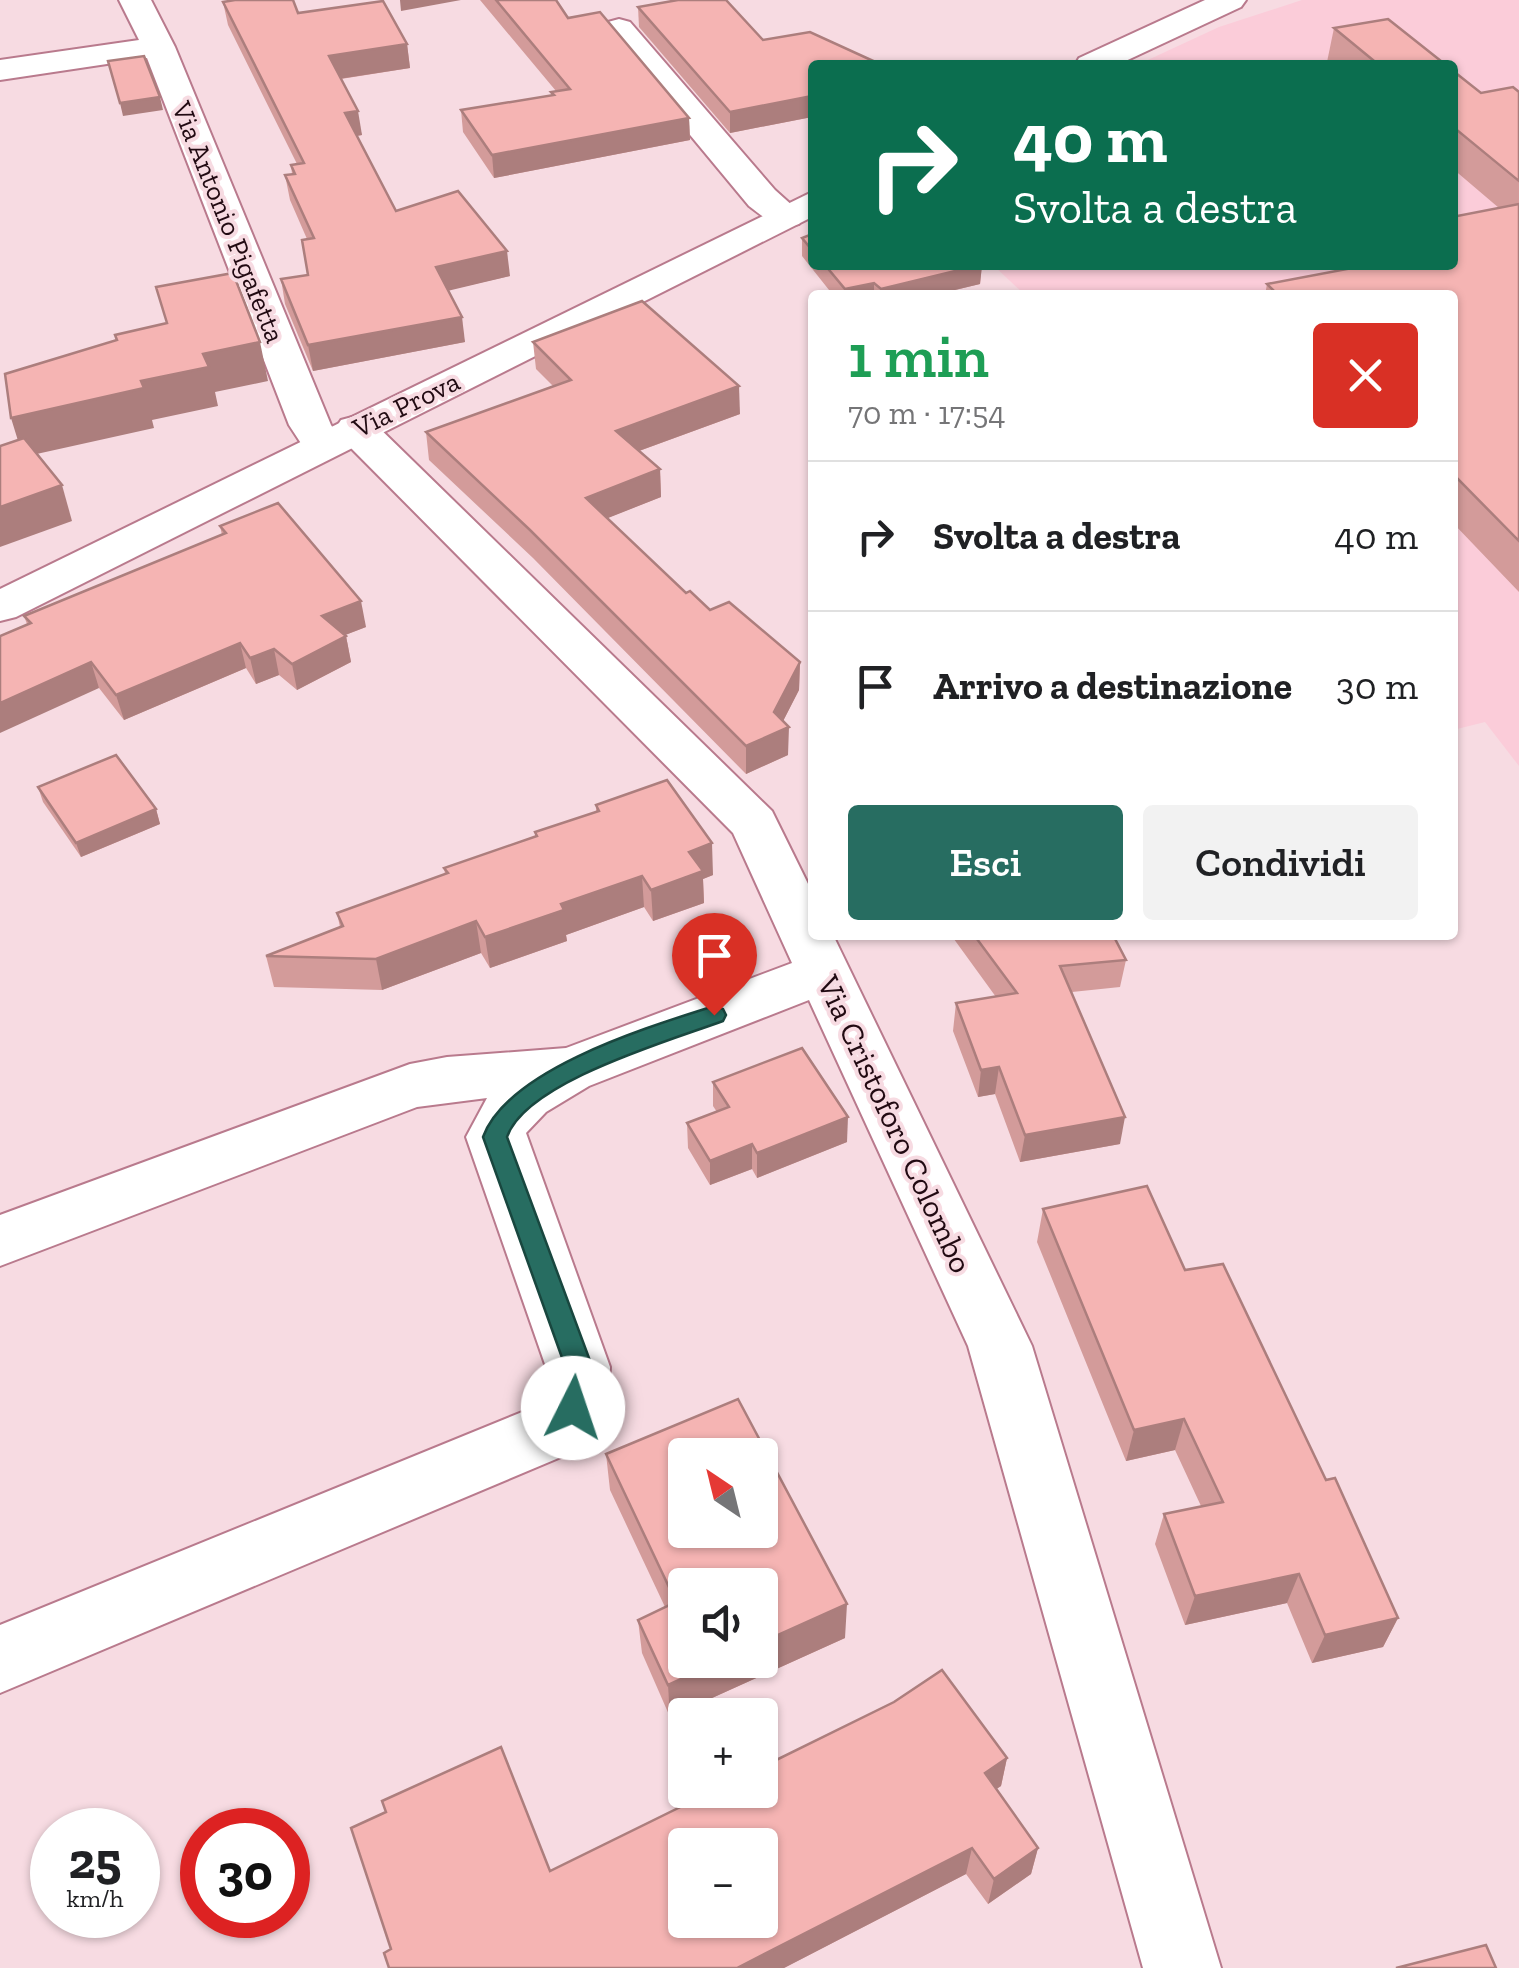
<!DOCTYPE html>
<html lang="it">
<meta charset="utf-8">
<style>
:root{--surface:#fff;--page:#f2f2f2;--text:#202124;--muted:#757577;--line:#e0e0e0;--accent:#276d61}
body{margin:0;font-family:"Zilla Slab",serif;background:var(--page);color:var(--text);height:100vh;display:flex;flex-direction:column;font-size:38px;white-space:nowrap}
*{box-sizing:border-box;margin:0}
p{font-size:32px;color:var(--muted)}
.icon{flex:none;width:55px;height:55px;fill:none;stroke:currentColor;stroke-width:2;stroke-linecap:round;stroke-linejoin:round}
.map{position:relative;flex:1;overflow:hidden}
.details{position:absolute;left:808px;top:290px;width:650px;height:650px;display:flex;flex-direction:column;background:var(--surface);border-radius:10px;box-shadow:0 2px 8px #0004}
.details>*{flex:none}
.hud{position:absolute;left:808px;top:60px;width:650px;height:210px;border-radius:10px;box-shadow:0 2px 8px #0004;background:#0b6e4f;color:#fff;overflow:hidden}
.needle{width:65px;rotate:325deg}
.tools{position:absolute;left:668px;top:1438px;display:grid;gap:20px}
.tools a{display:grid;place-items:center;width:110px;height:110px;border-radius:10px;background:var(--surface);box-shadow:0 2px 8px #0004;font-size:50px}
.speed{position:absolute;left:30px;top:1808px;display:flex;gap:20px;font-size:50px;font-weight:700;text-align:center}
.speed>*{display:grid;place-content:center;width:130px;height:130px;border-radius:50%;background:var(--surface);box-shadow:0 2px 8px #0004;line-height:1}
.speed small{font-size:25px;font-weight:400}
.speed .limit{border:15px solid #d22;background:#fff;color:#111}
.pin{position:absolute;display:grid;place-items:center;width:85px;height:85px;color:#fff;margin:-102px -42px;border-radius:50% 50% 50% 0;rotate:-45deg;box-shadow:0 0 10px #0007}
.pin .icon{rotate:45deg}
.me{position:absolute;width:110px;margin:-55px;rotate:4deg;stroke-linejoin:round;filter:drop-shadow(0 0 8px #0008)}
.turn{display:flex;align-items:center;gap:35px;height:210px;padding:0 40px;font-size:45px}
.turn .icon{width:130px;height:130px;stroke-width:2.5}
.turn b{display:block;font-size:70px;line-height:85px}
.round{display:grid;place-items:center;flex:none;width:105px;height:105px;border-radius:10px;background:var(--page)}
.overview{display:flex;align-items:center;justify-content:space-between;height:170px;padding:0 40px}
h1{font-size:60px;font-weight:600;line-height:75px;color:#1e9e55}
.button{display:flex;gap:20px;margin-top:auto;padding:20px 40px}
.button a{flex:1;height:115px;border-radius:10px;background:var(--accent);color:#fff;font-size:40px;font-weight:600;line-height:115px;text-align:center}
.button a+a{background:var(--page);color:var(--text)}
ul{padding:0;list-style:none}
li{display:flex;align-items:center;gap:30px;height:150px;padding:0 40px;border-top:2px solid var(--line)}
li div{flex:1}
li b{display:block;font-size:38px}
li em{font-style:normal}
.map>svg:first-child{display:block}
.built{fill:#fbccd9}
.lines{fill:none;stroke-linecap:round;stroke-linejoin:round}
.minor-casing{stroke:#b97a8d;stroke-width:4}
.major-casing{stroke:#b97a8d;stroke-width:4}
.minor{fill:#fff;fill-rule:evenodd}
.major{fill:#fff;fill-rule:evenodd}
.wall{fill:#d39b9a}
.shaded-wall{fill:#ac7e7d}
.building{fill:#f5b4b3;stroke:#ac7e7d;stroke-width:2.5;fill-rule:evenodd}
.route{fill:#276d61;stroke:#19473f;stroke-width:2.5}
.labels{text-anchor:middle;stroke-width:8;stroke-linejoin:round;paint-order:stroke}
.far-street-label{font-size:28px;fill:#210a12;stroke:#f7dbe2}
.street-label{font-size:32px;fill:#210a12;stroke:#f7dbe2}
</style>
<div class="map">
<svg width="1519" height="1968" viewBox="0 0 1519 1968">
<rect width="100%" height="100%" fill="#f7dbe2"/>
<!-- built -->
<polygon class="built" points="1302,0 1519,0 1519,766 1485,722 1453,730 1452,295 1025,295 993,265 1452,265 1452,65 1137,65 1219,27"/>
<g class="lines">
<defs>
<g id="minor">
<polygon points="119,0 151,0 175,47 331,425 344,445 338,454 323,458 308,454 289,425 147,58 0,80 0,60 139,40"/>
<path d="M619,19L630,22L775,190L804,216L799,224C777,229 766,219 749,206L608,36L603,29L608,22Z"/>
<path d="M356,416L371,420L772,811L812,892V935H833L1032,1346L1221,1968H1143L968,1346L809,1000L589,1086L546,1112L526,1133L610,1367C610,1400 595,1428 573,1452L0,1693V1625L527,1410L543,1392L546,1367L466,1137L487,1098L417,1107L0,1266V1215L410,1064L447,1057L566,1048L792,963L733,833L341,438L335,429L341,420Z"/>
</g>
<g id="major">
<polygon points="1205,0 1246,0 1241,7 1117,65 1075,65 1079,58"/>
<polygon points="812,192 812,217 16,617 0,621 0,589"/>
</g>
</defs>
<!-- minor casing -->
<use href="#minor" class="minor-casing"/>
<!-- major casing -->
<use href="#major" class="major-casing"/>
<!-- minor -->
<use href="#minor" class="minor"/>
<!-- major -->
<use href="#major" class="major"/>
</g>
<!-- wall -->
<g class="wall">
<polygon points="480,0 556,0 568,18 689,118 690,140 494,178 463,132 461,110 552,95 551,92 556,91"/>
<polygon points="223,2 298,13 407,44 410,68 341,79 362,135 357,136 396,211 510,276 448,290 465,342 313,371 285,304 281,279 308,275 307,239 290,200 285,175 292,174 291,165 297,164 228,25"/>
<polygon points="638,7 763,40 812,65 812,117 730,133 639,27"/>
<polygon points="1334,28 1446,65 1331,65 1327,62"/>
<polygon points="1452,70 1481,93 1519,92 1519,592 1452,522 1452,295 1265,295 1267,284 1452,265 1499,208 1452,168"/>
<polygon points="812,221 812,265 982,265 980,284 934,295 833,295 802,256 802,238 808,236 808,222"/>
<polygon points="533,342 740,414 639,451 660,469 661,497 607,518 686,593 710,610 800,662 799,690 783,721 788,755 746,774 533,558 429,460 426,432 553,386 536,369"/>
<polygon points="220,526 366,627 345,635 346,636 351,662 297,690 279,675 256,684 246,668 124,720 99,688 27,624 24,616 222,535"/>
<polygon points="38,787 156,809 160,824 81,857 43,802"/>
<polygon points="596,805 713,875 703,879 704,903 653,921 644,907 566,935 567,941 490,968 481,953 382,990 274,987 266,956 340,927 337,913 445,874 444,868 535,836 535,832 596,812"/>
<polygon points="951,935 1113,935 1126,960 1120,987 1072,992 1120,1144 1020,1162 995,1094 978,1097 953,1031 956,1003 996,997"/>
<polygon points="713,1082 847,1142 757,1178 752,1169 710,1185 688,1148 687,1123 717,1112 713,1106"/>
<polygon points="1043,1209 1185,1270 1326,1480 1398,1618 1383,1647 1312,1663 1287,1603 1185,1625 1155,1544 1164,1514 1201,1506 1175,1450 1126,1461 1037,1242"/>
<polygon points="606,1454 845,1638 670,1717 642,1653 638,1620 665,1607 610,1490"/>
<polygon points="1007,1758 1001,1786 996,1789 1038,1848 1031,1874 988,1904 966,1874 784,1968 389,1968 550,1871"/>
</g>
<!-- shaded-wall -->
<g class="shaded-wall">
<polygon points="400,0 461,0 401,11"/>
<polygon points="407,44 410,68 332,80 329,56"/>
<polygon points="812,96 812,117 730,133 730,112"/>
<polygon points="160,97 163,110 123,116 120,103"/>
<polygon points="358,111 362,135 349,137 345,113"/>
<polygon points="689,118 690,140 494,178 492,155"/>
<polygon points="507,251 510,276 439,293 436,267"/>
<polygon points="982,265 980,284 934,295 880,295 881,289"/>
<polygon points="874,283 874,295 845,295 845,289"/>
<polygon points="462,317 465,342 313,371 308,345"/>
<polygon points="260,342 268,381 215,392 218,406 152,420 154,428 23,457 11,418 141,381 203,354"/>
<polygon points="739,386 740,414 617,459 616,431"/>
<polygon points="660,469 661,497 588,526 586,498"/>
<polygon points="62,485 72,521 0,547 0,507"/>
<polygon points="361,601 366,627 327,642 322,616"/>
<polygon points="346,636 351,662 297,690 292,664"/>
<polygon points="240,643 246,668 124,720 116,695"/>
<polygon points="274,649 279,675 256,684 250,658"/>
<polygon points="91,662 99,688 0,733 0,703"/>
<polygon points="800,662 799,690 778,731 789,727 788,755 746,774 746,746 774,712"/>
<polygon points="156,809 160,824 81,857 76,843"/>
<polygon points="712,843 713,875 703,879 704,903 653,921 651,890 689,852"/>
<polygon points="642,876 644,907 566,935 567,941 490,968 485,937 561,904"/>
<polygon points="476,921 481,953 382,990 376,959"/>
<polygon points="999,1067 995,1094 978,1097 981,1070"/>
<polygon points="848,1117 847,1142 757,1178 757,1153"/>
<polygon points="1125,1117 1120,1144 1020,1162 1025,1135"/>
<polygon points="752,1144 752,1169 710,1185 710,1161"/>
<polygon points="1184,1419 1175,1450 1126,1461 1134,1430"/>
<polygon points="1299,1574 1287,1603 1185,1625 1195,1596"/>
<polygon points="847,1604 845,1638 670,1717 668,1685 723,1660 760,1660 760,1643"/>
<polygon points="1398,1618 1383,1647 1312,1663 1325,1635"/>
<polygon points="1007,1758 1001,1786 980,1800 985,1773"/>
<polygon points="972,1848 966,1874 784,1968 737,1968"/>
<polygon points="1038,1848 1031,1874 988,1904 994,1879"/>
</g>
<!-- building -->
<g class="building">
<polygon points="235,0 293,0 298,13 383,1 407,44 329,56 358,111 345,113 396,211 458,191 507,251 436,267 462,317 308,345 281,279 308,275 302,240 314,238 285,175 295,174 291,165 304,163 223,2"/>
<polygon points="496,0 556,0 568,18 600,12 689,118 492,155 461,110 554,95 551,92 570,89"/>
<polygon points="678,0 726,0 763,40 810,32 882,65 812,65 812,96 730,112 638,7"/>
<polygon points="1388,19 1446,65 1379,65 1334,28"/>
<polygon points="144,56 160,97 120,103 108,61"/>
<polygon points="1452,70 1481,93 1513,87 1519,92 1519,181 1452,126"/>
<polygon points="1519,204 1519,541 1452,473 1452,295 1278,295 1267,284 1368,265 1452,265 1452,217"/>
<polygon points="812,234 812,250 802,238"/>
<polygon points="825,265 980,265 881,289 874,283 845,289"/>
<polygon points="233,273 260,342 203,354 209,367 141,381 144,388 11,418 5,374 117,340 115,335 167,323 156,287"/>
<polygon points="642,301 739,386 616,431 660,469 586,498 686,593 690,591 710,610 729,602 800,662 774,712 789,727 746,746 530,530 426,432 571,380 533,342"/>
<polygon points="24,438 62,485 0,507 0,446"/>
<polygon points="278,503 361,601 322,616 346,636 292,664 274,649 250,658 240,643 116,695 91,662 0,703 0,636 31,623 24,616 226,533 220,526"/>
<polygon points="116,755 156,809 76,843 38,787"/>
<polygon points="667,780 712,843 689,852 703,871 651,890 642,876 561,904 564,910 485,937 476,921 376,959 266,956 343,926 337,913 448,873 444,868 537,836 535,832 599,811 596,805"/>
<polygon points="974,935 1113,935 1126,960 1060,966 1125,1117 1025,1135 999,1067 981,1070 956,1003 1017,993"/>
<polygon points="802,1048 848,1117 757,1153 752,1144 710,1161 687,1123 729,1107 713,1082"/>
<polygon points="1147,1186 1185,1270 1223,1264 1326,1480 1335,1478 1398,1618 1325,1635 1299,1574 1195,1596 1164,1514 1223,1502 1184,1419 1134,1430 1043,1209"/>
<path d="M738,1399L847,1604L760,1643V1585H685V1660H723L668,1685L638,1620L676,1602L606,1454ZM685,1455H760V1530H685Z"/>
<path d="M942,1670L1007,1758L985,1773L1038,1848L994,1879L972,1848L737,1968H389L384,1953L391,1949L351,1828L386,1812L382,1801L501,1747L550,1871L715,1790H760V1768L894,1702ZM685,1845H760V1920H685Z"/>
<polygon points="1486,1945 1496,1968 1396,1968"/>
</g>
<!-- route -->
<path class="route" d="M714,1006L723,1009L726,1015L723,1021C669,1041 526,1082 507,1137L592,1366L582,1417L573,1420L563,1417L559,1408L565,1366L483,1137C508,1069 648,1027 714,1006Z"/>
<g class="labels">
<!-- far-street labels -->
<g class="far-street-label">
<text transform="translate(229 222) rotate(68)" y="10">Via Antonio Pigafetta</text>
<text transform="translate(406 404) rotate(-26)" y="10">Via Prova</text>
</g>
<!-- street labels -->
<g class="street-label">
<text transform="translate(895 1124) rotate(65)" y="11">Via Cristoforo Colombo</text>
</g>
</g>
</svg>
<div class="tools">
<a><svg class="needle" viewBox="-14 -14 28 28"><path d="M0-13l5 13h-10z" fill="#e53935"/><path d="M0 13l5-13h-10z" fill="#757577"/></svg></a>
<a><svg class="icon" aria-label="sound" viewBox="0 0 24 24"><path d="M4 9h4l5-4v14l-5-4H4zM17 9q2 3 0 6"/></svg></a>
<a>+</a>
<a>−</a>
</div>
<div class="speed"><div>25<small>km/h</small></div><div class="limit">30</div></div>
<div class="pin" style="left:714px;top:1015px;background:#d93025"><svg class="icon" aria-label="arrive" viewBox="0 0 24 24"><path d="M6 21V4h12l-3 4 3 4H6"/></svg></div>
<svg class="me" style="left:573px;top:1408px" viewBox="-20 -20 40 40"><circle r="19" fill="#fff"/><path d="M0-13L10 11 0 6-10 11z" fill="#276d61"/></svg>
<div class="hud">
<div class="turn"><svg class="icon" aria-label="right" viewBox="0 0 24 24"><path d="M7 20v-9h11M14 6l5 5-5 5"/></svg><div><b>40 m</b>Svolta a destra</div></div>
</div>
<section class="details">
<div class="overview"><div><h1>1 min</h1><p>70 m · 17:54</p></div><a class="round" style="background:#d93025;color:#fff"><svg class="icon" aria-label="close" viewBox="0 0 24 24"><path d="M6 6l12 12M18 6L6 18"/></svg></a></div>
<ul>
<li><svg class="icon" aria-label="right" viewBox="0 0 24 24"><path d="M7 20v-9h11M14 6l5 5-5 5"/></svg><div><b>Svolta a destra</b></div><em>40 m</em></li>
<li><svg class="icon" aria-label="arrive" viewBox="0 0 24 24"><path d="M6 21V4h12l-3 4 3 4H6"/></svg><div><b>Arrivo a destinazione</b></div><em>30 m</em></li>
</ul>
<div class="button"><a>Esci</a><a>Condividi</a></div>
</section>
</div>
